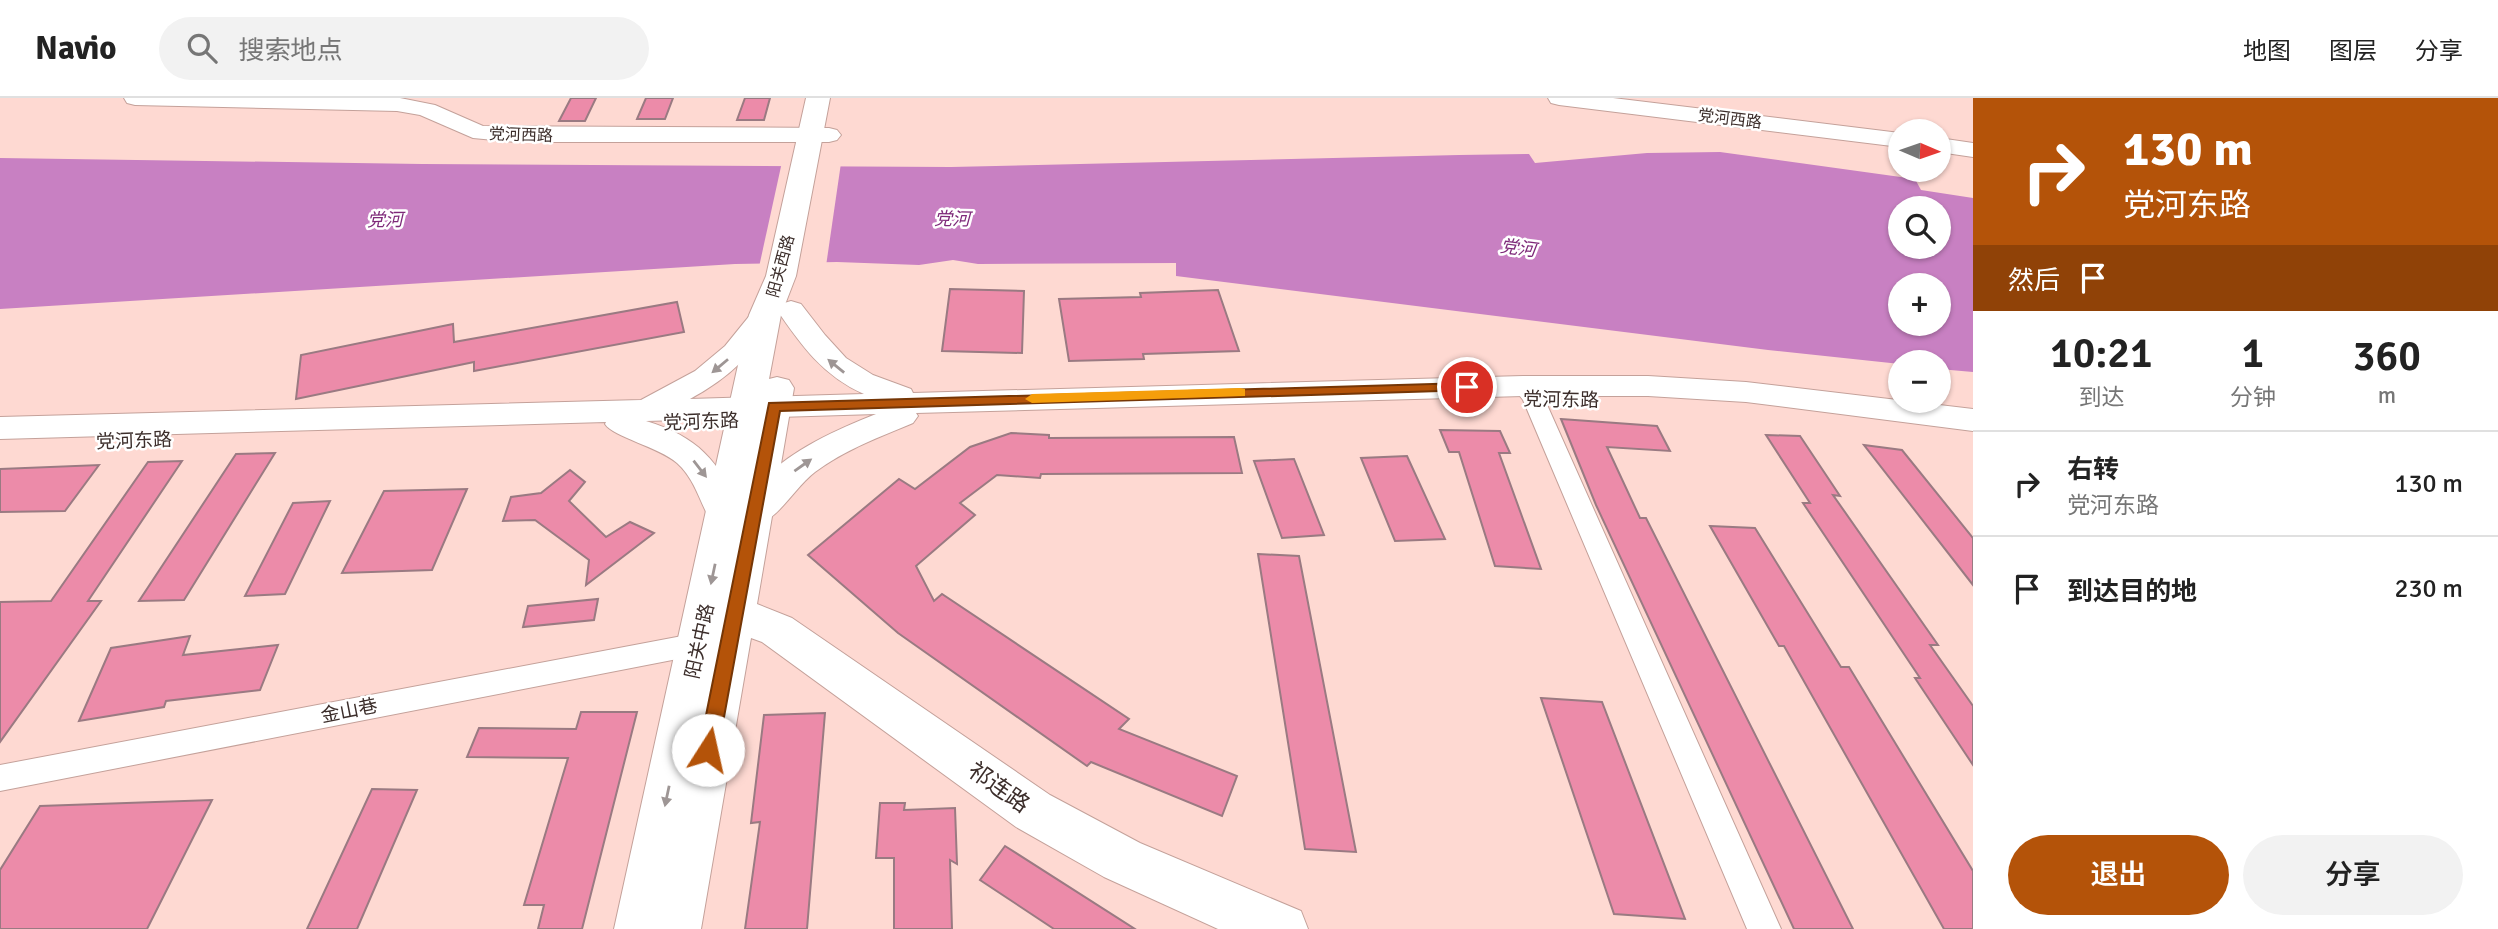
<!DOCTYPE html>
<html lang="zh">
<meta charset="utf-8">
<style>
:root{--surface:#fff;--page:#f2f2f2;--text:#222;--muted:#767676;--line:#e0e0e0;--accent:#b45309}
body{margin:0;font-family:Signika,"Noto Sans SC",sans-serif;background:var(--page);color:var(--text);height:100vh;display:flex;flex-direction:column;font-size:26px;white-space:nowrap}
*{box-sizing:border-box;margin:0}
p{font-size:23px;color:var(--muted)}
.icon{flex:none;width:38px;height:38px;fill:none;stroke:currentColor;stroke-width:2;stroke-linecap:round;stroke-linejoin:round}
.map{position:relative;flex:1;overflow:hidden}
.details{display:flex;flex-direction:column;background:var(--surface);width:525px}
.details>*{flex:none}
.hud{background:#b45309;color:#fff;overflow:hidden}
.needle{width:46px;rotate:92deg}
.fabs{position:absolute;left:1888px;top:21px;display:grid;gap:14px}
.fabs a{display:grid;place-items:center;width:63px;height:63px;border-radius:50%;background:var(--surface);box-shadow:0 2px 5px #0004;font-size:35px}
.pin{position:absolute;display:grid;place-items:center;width:60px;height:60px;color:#fff;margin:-30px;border:4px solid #fff;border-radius:50%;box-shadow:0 2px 7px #0007}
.me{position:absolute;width:77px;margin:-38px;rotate:10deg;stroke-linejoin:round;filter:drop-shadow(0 0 5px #0008)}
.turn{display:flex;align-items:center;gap:24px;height:147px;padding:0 35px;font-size:32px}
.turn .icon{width:91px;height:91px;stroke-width:2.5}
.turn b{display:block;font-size:49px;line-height:60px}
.then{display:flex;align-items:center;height:66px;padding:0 35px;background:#0003;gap:14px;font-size:26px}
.eta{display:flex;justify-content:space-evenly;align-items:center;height:119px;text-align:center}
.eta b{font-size:42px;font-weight:600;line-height:49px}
.cta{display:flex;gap:14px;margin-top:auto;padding:14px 35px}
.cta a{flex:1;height:80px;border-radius:42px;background:var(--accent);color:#fff;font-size:28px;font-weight:600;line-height:80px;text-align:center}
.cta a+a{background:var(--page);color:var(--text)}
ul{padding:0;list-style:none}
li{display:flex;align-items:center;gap:21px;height:105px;padding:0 35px;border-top:2px solid var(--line)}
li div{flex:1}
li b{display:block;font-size:26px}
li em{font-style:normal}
header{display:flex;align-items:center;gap:42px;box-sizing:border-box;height:98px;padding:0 35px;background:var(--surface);border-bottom:2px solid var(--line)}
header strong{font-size:33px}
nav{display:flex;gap:38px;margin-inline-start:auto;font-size:24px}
.search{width:490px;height:63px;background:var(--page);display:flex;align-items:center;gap:18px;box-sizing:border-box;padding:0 24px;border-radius:38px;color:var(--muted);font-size:26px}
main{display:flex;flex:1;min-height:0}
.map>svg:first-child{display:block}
.water{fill:#c880c2;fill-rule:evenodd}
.pier{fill:#fed9d2}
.building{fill:#ec8ba9;stroke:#9a7a82;stroke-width:2}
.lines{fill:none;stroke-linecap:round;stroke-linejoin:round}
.street-casing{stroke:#c4a19a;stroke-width:2}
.secondary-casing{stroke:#c4a19a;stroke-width:2}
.highway-casing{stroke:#c4a19a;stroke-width:2}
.street{fill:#fff;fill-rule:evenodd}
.secondary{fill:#fff;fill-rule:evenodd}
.highway{fill:#fff;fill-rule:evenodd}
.oneway{fill:#9e9695}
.route{fill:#b45309;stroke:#753606;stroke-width:2}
.slow{fill:#f59e0b}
.labels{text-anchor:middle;stroke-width:5;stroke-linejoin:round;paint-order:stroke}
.far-street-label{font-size:16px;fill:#3c2e2b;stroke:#fff}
.far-water-label{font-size:18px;font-style:italic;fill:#7e2979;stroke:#fff}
.street-label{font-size:19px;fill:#3c2e2b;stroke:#fff}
.near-street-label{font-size:23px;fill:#3c2e2b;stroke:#fff}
</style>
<header>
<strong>Navio</strong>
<div class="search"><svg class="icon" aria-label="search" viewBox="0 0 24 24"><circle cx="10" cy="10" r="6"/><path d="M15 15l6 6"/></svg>搜索地点</div>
<nav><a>地图</a><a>图层</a><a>分享</a></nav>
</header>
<main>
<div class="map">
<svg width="1973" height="831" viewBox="0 0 1973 831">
<rect width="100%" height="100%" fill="#fed9d2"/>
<!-- water -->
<path class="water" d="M1720,54L1915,81L1921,92L1973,100V274L1939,271V264L1900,266L1768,252L1176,178V165L978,166L953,162L919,167L837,164L735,166L0,211V60L422,66L951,69L1459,57L1529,56L1535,65L1647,55ZM1900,110H1939V149H1900ZM1900,187H1939V226H1900Z"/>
<!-- pier -->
<polygon class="pier" points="782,64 841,65 826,168 759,169"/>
<!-- building -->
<g class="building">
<polygon points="571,0 596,0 585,23 559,23"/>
<polygon points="646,0 673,0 665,21 637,21"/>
<polygon points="745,0 770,0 764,22 737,22"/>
<polygon points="950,191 1024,193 1022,255 942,253"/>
<polygon points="1218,192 1239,253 1143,256 1144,261 1069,263 1059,201 1141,199 1140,195"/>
<polygon points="677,204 684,234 474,273 474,264 296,301 301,257 453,226 454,244"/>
<polygon points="1561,321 1657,328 1670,353 1607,349 1640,420 1646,420 1853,831 1794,831 1596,407"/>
<polygon points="1440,332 1500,333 1510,355 1499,355 1541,471 1495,468 1459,354 1449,354"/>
<polygon points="1011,335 1049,337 1049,340 1234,339 1242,375 1041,376 1040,380 997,377 960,405 975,417 916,468 934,503 942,496 1129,621 1119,631 1237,678 1222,718 1091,664 1087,668 898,535 808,457 899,381 915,391 970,349"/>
<polygon points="1766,337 1800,338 1840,398 1833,397 1938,547 1930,547 1973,608 1973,667 1915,580 1920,580 1803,405 1810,405"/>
<polygon points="1864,347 1902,352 1973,440 1973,487"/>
<polygon points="275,355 184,502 139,503 236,356"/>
<polygon points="1407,358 1445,441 1395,443 1361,360"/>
<polygon points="1294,361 1324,437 1282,440 1254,363"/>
<polygon points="182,363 88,503 101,503 0,644 0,504 51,503 148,364"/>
<polygon points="99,367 65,413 0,414 0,371"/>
<polygon points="570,372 585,384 569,403 606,439 630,424 654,435 586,487 589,462 535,422 503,423 511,399 541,395"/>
<polygon points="467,391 432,472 342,475 384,393"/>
<polygon points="330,403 285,496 245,498 293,405"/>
<polygon points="1710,428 1755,430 1841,569 1849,569 1973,773 1973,831 1944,831 1784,548 1779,548"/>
<polygon points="1258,456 1299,458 1356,754 1305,751"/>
<polygon points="598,501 594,522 523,529 528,508"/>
<polygon points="190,538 183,557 278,547 260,592 166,603 164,609 79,623 111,550"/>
<polygon points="1541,600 1602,604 1685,821 1614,816"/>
<polygon points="581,614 637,614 582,831 538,831 544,807 524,807 568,660 467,659 479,630 576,631"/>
<polygon points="825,615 807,831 745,831 760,724 751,725 764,617"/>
<polygon points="372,691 417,692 357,831 307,831"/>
<polygon points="212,702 147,831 0,831 0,772 40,708"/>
<polygon points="880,705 905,705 904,712 955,710 957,766 950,762 952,831 894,831 894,760 876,760"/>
<polygon points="1005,748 1135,831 1054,831 980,782"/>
</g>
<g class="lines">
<defs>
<g id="street">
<polygon points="1523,281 1531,283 1544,300 1781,831 1747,831 1523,302 1512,288 1515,283"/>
<polygon points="698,535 708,538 712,546 708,554 698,557 0,693 0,667"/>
</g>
<g id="secondary">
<polygon points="124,0 400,0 435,7 483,28 829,30 837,32 841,37 837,42 829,44 516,44 473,40 420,17 397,13 135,7 127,5"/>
<polygon points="1548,0 1613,0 1900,35 1900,49 1559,7 1551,5"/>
<polygon points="1939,40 1973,45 1973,59 1939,54"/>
<path d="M791,203L801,206L825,237L846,260L873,277L911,291L913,295L1523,278H1648L1746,284L1973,311V333L1746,304L1648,298H1523L916,315L918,318L913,325C880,339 844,352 815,374C794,390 780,420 755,428L741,421L737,427L725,431L713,427C700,406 696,382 677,365C659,349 613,339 605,326L606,324L0,341V319L641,302L695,273L725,248L755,211L765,208L775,211L779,217C753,255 731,279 690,301L864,296C823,278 801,247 777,212L781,206ZM876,316C826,336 768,362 740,411C718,362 698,339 646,323Z"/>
</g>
<polygon id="highway" points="806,0 830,0 796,178 781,217 769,281 777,279 789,282 794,290 757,506 792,520 1050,697 1140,745 1301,813 1308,831 1218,831 1104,779 1016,729 762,544 751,540 701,831 614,831 749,217 766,178"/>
</defs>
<!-- street casing -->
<use href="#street" class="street-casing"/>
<!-- secondary casing -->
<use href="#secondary" class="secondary-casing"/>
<!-- highway casing -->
<use href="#highway" class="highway-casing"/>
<!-- street -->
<use href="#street" class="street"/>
<!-- secondary -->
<use href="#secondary" class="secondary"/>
<!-- highway -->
<use href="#highway" class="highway"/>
</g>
<!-- one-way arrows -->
<defs><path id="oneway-solid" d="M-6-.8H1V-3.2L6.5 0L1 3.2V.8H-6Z" transform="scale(1.75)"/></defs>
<g class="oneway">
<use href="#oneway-solid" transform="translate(720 268) rotate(140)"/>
<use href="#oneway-solid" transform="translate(836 268) rotate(-141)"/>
<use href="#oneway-solid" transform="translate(803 367) rotate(-35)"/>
<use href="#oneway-solid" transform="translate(700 371) rotate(52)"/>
<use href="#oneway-solid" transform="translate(713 476) rotate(102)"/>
<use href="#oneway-solid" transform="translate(667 698) rotate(102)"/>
</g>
<!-- route -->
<polygon class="route" points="1467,285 1472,286 1472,292 780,313 718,652 715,658 708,661 701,658 699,652 769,305"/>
<!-- slow -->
<polygon class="slow" points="1240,290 1245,291 1245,298 1032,305 1025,301 1032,296"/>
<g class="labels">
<!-- far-street labels -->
<g class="far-street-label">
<text transform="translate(1730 20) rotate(7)" y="6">党河西路</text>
<text transform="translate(521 36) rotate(2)" y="6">党河西路</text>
<text transform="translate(780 168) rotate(-75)" y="6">阳关西路</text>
</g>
<!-- far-water labels -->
<g class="far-water-label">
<text transform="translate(952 121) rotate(1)" y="6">党河</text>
<text transform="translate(385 122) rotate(-1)" y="6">党河</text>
<text transform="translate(1518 150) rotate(7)" y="6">党河</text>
</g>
<!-- street labels -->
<g class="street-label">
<text transform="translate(1561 301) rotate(1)" y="7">党河东路</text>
<text transform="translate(701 323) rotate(-2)" y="7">党河东路</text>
<text transform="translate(134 342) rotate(-2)" y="7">党河东路</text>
<text transform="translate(699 543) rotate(-78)" y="7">阳关中路</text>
<text transform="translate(349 612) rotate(-11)" y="7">金山巷</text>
</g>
<!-- near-street labels -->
<g class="near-street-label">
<text transform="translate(999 689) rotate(35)" y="8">祁连路</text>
</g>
</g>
</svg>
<div class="fabs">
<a><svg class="needle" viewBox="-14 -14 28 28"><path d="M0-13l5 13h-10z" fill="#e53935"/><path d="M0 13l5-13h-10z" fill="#767676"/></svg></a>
<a><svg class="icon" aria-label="search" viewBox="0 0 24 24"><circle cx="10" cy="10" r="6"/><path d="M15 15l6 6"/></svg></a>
<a>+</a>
<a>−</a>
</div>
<div class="pin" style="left:1467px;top:289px;background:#d93025"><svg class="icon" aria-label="arrive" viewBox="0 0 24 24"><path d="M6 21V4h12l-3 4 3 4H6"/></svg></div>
<svg class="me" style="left:708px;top:652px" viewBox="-20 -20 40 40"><circle r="19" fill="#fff"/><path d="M0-13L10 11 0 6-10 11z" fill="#b45309"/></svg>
</div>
<section class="details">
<div class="hud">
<div class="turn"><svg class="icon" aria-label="right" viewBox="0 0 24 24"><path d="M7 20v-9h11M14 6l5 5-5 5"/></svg><div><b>130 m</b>党河东路</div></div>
<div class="then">然后<svg class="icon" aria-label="arrive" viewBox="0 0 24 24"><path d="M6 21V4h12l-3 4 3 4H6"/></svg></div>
</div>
<div class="eta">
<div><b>10:21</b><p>到达</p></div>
<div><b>1</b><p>分钟</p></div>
<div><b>360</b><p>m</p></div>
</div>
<ul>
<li><svg class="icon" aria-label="right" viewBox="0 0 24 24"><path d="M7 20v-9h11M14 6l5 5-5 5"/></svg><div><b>右转</b><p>党河东路</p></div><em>130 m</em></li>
<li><svg class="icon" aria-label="arrive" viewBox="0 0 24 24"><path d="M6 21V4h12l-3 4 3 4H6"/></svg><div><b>到达目的地</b></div><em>230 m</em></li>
</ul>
<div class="cta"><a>退出</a><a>分享</a></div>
</section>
</main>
